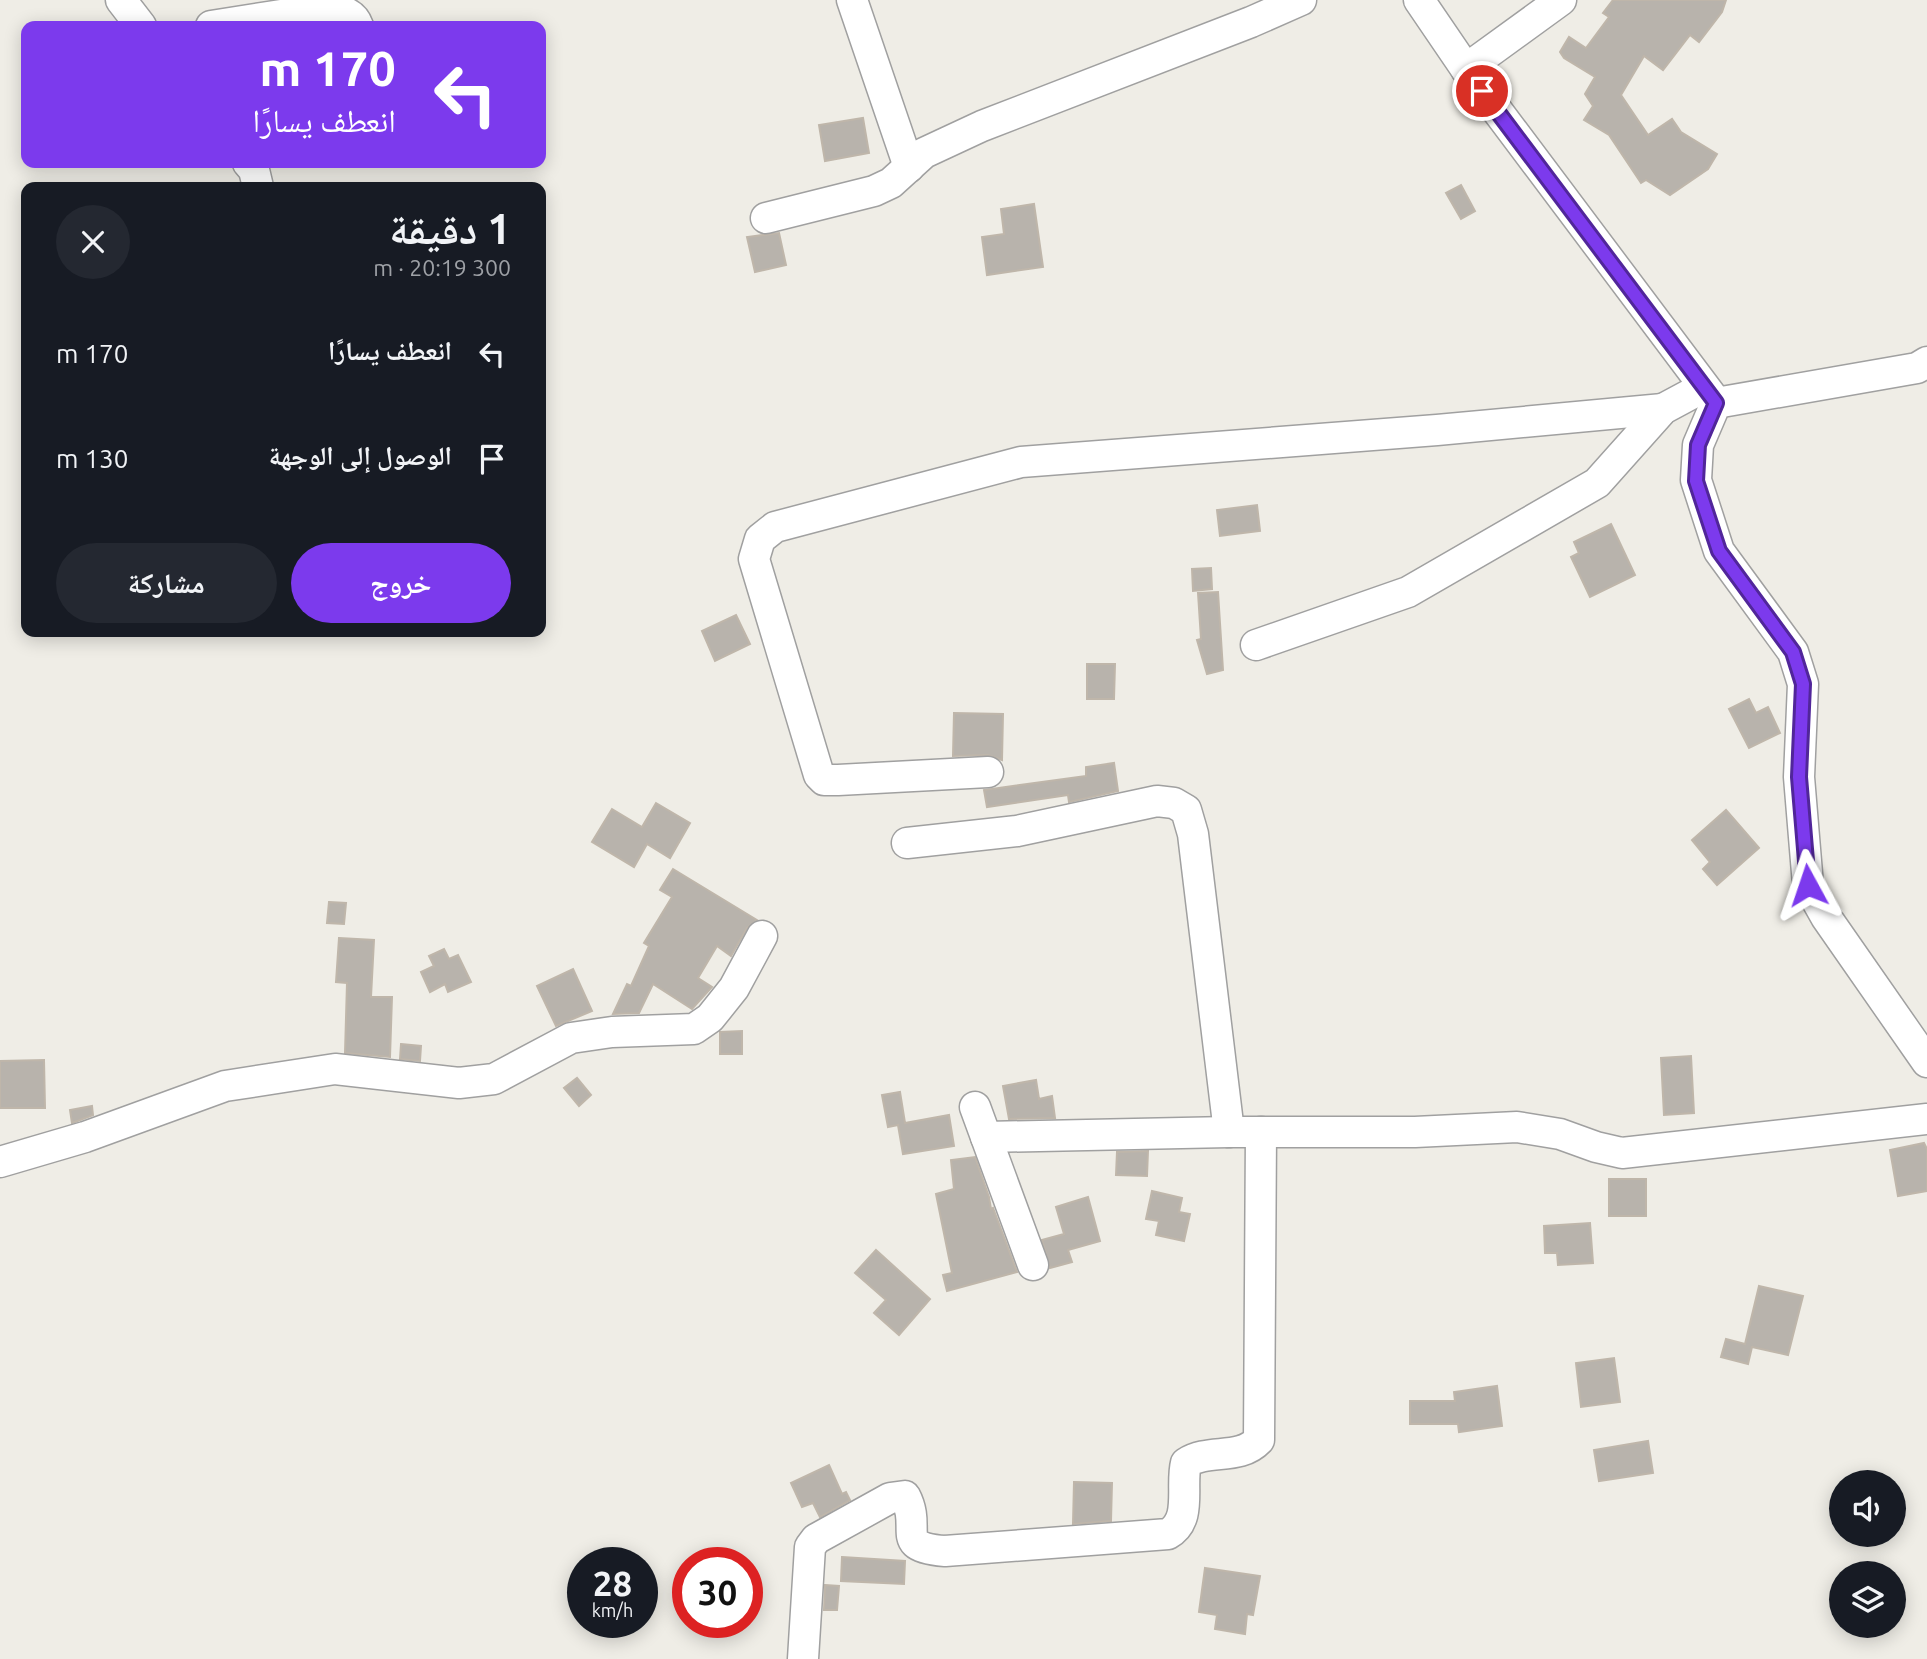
<!DOCTYPE html>
<html lang="ar">
<meta charset="utf-8">
<style>
:root{--surface:#171b24;--page:#242831;--text:#f1f3f6;--muted:#9ea1a6;--accent:#7c3aed}
body{margin:0;font-family:Ubuntu,"Noto Naskh Arabic",sans-serif;background:var(--page);color:var(--text);direction:rtl;height:100vh;display:flex;flex-direction:column;font-size:26px;white-space:nowrap}
*{box-sizing:border-box;margin:0}
p{font-size:23px;color:var(--muted)}
.icon{flex:none;width:38px;height:38px;fill:none;stroke:currentColor;stroke-width:2;stroke-linecap:round;stroke-linejoin:round}
.map{position:relative;flex:1;overflow:hidden;direction:ltr}
.details{position:absolute;left:21px;top:182px;width:525px;height:455px;display:flex;flex-direction:column;background:var(--surface);border-radius:14px;box-shadow:0 4px 18px #0003;direction:rtl}
.details>*{flex:none}
.guide{position:absolute;left:21px;top:21px;width:525px;height:147px;border-radius:14px;box-shadow:0 4px 18px #0003;direction:rtl;background:#7c3aed;color:#fff;overflow:hidden}
.fabs{position:absolute;left:1829px;top:1470px;display:grid;gap:14px}
.fabs a{display:grid;place-items:center;width:77px;height:77px;border-radius:50%;background:var(--surface);box-shadow:0 4px 18px #0003;font-size:35px}
.speed{position:absolute;left:567px;top:1547px;display:flex;gap:14px;font-size:35px;font-weight:700;text-align:center}
.speed>*{display:grid;place-content:center;width:91px;height:91px;border-radius:50%;background:var(--surface);box-shadow:0 4px 18px #0003;line-height:1}
.speed small{font-size:18px;font-weight:400}
.speed .limit{border:10px solid #d22;background:#fff;color:#111}
.pin{position:absolute;display:grid;place-items:center;width:60px;height:60px;color:#fff;margin:-30px;border:4px solid #fff;border-radius:50%;box-shadow:0 2px 7px #0007}
.me{position:absolute;width:77px;margin:-38px;rotate:355deg;stroke-linejoin:round;filter:drop-shadow(0 0 5px #0008)}
.turn{display:flex;align-items:center;gap:24px;height:147px;padding:0 35px;font-size:32px}
.turn .icon{width:91px;height:91px;stroke-width:2.5}
.turn b{display:block;font-size:49px;line-height:60px}
.round{display:grid;place-items:center;flex:none;width:74px;height:74px;border-radius:37px;background:var(--page)}
.head{display:flex;align-items:center;justify-content:space-between;height:119px;padding:0 35px}
h1{font-size:42px;font-weight:700;line-height:52px}
.button{display:flex;gap:14px;margin-top:auto;padding:14px 35px}
.button a{flex:1;height:80px;border-radius:42px;background:var(--accent);color:#fff;font-size:28px;font-weight:700;line-height:80px;text-align:center}
.button a+a{background:var(--page);color:var(--text)}
ul{padding:0;list-style:none}
li{display:flex;align-items:center;gap:21px;height:105px;padding:0 35px}
li div{flex:1}
li b{display:block;font-size:26px}
li em{font-style:normal}
.map>svg:first-child{display:block}
.building{fill:#b8b3ac;stroke:#bfb6aa;stroke-width:2}
.lines{fill:none;stroke-linecap:round;stroke-linejoin:round}
.minor-casing{stroke:#a0a0a0;stroke-width:33}
.minor{stroke:#fff;stroke-width:30}
.route-casing{stroke:#51269a;stroke-width:18}
.route{stroke:#7c3aed;stroke-width:12}
</style>
<div class="map">
<svg width="1927" height="1659" viewBox="0 0 1927 1659">
<rect width="100%" height="100%" fill="#efede6"/>
<!-- building -->
<g class="building">
<polygon points="1613,0 1726,0 1722,12 1699,42 1690,35 1663,70 1644,56 1621,95 1648,135 1672,119 1681,132 1717,154 1708,169 1670,195 1646,180 1641,183 1609,135 1584,120 1593,106 1585,94 1595,77 1564,58 1560,52 1569,37 1586,48 1609,17 1603,13"/>
<polygon points="863,118 869,153 825,161 819,125"/>
<polygon points="1461,185 1475,211 1461,219 1446,193"/>
<polygon points="1034,204 1043,267 987,275 982,237 1004,234 1001,209"/>
<polygon points="779,233 786,265 755,272 747,237"/>
<polygon points="1257,505 1260,531 1220,536 1217,510"/>
<polygon points="1611,524 1635,575 1590,597 1571,557 1579,553 1574,542"/>
<polygon points="1211,568 1212,589 1193,591 1192,569"/>
<polygon points="1218,592 1223,670 1207,674 1197,640 1201,639 1198,593"/>
<polygon points="736,615 750,644 715,661 702,631"/>
<polygon points="1087,664 1115,664 1114,699 1087,699"/>
<polygon points="1749,699 1756,713 1768,707 1780,733 1749,748 1729,709"/>
<polygon points="954,713 1003,714 1002,760 988,755 953,756"/>
<polygon points="1114,763 1118,791 1069,802 1068,795 987,807 984,790 1086,776 1086,767"/>
<polygon points="656,803 690,823 670,858 647,844 634,867 592,842 612,809 642,827"/>
<polygon points="1726,810 1759,848 1717,885 1703,869 1710,862 1692,840"/>
<polygon points="673,869 757,920 747,928 731,956 717,946 698,978 712,987 692,1009 653,984 639,1013 613,1014 627,984 631,986 649,946 644,943 672,897 660,890"/>
<polygon points="329,902 346,903 344,924 327,923"/>
<polygon points="339,938 374,940 371,997 392,997 390,1057 345,1053 347,983 336,982"/>
<polygon points="444,949 449,959 458,955 471,982 448,992 445,984 430,992 421,972 434,966 429,956"/>
<polygon points="573,969 592,1011 556,1026 537,986"/>
<polygon points="742,1031 742,1054 720,1054 720,1032"/>
<polygon points="401,1044 421,1046 420,1061 400,1059"/>
<polygon points="1691,1056 1694,1113 1664,1115 1661,1058"/>
<polygon points="44,1060 45,1108 0,1108 0,1061"/>
<polygon points="577,1078 591,1095 579,1106 564,1088"/>
<polygon points="1036,1080 1039,1099 1052,1096 1055,1118 1009,1119 1003,1086"/>
<polygon points="900,1092 905,1123 949,1115 954,1146 903,1154 898,1125 888,1127 882,1095"/>
<polygon points="92,1106 93,1115 72,1123 70,1110"/>
<polygon points="1924,1143 1927,1149 1927,1191 1898,1196 1890,1150"/>
<polygon points="1148,1151 1147,1176 1116,1175 1117,1152"/>
<polygon points="975,1157 989,1197 991,1209 993,1208 1017,1272 947,1291 943,1275 952,1273 936,1194 954,1189 951,1160"/>
<rect x="1609" y="1179" width="37" height="37"/>
<polygon points="1152,1191 1182,1198 1179,1212 1190,1214 1184,1241 1156,1235 1159,1221 1146,1219"/>
<polygon points="1088,1197 1100,1241 1068,1250 1072,1262 1050,1268 1042,1240 1064,1234 1056,1207"/>
<polygon points="1590,1223 1593,1263 1558,1265 1557,1253 1545,1253 1544,1226"/>
<polygon points="876,1250 930,1299 899,1335 874,1313 886,1300 855,1273"/>
<polygon points="1759,1286 1803,1296 1788,1355 1752,1347 1748,1364 1721,1357 1726,1339 1745,1344"/>
<polygon points="1614,1358 1620,1402 1581,1407 1576,1363"/>
<polygon points="1497,1386 1502,1426 1459,1432 1458,1424 1410,1424 1410,1401 1455,1401 1454,1392"/>
<polygon points="1648,1441 1653,1473 1599,1481 1594,1450"/>
<polygon points="829,1465 842,1494 846,1492 850,1500 820,1517 813,1503 802,1507 791,1483"/>
<polygon points="1074,1482 1112,1483 1111,1521 1073,1524"/>
<polygon points="842,1557 905,1561 904,1584 841,1581"/>
<polygon points="1205,1568 1260,1576 1253,1615 1247,1614 1245,1634 1215,1629 1217,1615 1199,1612"/>
<polygon points="825,1585 839,1586 837,1610 824,1610"/>
</g>
<g class="lines">
<defs>
<g id="minor">
<polyline points="121,0 141,26"/>
<polyline points="852,0 909,167"/>
<polyline points="1419,0 1466,69 1716,402"/>
<path d="M211,26L326,8C340,10 353,12 358,26"/>
<polyline points="1466,69 1561,0"/>
<polyline points="248,163 254,170 258,187"/>
<polyline points="766,218 874,191 891,183 924,153 982,126 1251,22 1301,0"/>
<polyline points="1927,362 1917,368 1716,403 1698,445 1696,480 1719,551 1793,652 1803,684 1799,777 1808,885 1826,917 1927,1062"/>
<polyline points="1256,645 1408,592 1597,483 1663,409 1704,387"/>
<polyline points="988,772 838,780 824,780 819,775 754,559 760,539 775,527 1021,462 1437,430 1663,409"/>
<polyline points="907,843 1017,831 1157,801 1174,803 1186,810 1193,834 1229,1132"/>
<polyline points="975,1107 1033,1265"/>
<polyline points="986,1137 1229,1132 1415,1132 1517,1127 1560,1134 1596,1147 1622,1153 1927,1119"/>
<polyline points="0,1162 85,1137 225,1086 335,1069 459,1083 494,1079 571,1038 612,1032 694,1029 710,1018 734,988 762,936"/>
<path d="M803,1659L810,1547L816,1539L890,1498L905,1496C923,1530 892,1547 945,1551L1168,1534C1193,1520 1180,1486 1186,1463C1209,1448 1239,1461 1259,1440L1261,1132"/>
</g>
</defs>
<!-- minor casing -->
<use href="#minor" class="minor-casing"/>
<!-- minor -->
<use href="#minor" class="minor"/>
</g>
<g class="lines">
<defs>
<polyline id="route" points="1482,91 1716,403 1698,445 1696,481 1719,551 1793,652 1803,684 1799,777 1808,885"/>
</defs>
<!-- route casing -->
<use href="#route" class="route-casing"/>
<!-- route -->
<use href="#route" class="route"/>
</g>
</svg>
<div class="fabs">
<a><svg class="icon" aria-label="sound" viewBox="0 0 24 24"><path d="M4 9h4l5-4v14l-5-4H4zM17 9q2 3 0 6"/></svg></a>
<a><svg class="icon" aria-label="layers" viewBox="0 0 24 24"><path d="M12 4l9 5-9 5-9-5zM3 14l9 5 9-5"/></svg></a>
</div>
<div class="speed"><div>28<small>km/h</small></div><div class="limit">30</div></div>
<div class="pin" style="left:1482px;top:91px;background:#d93025"><svg class="icon" aria-label="arrive" viewBox="0 0 24 24"><path d="M6 21V4h12l-3 4 3 4H6"/></svg></div>
<svg class="me" style="left:1808px;top:885px" viewBox="-20 -20 40 40"><path d="M0-17L14 15 0 8-14 15z" fill="#7c3aed" stroke="#fff" stroke-width="4"/></svg>
<div class="guide">
<div class="turn"><svg class="icon" aria-label="left" viewBox="0 0 24 24"><path d="M17 20v-9H6M10 6l-5 5 5 5"/></svg><div><b>170 m</b>انعطف يسارًا</div></div>
</div>
<section class="details">
<div class="head"><div><h1>1 دقيقة</h1><p>300 m · 20:19</p></div><a class="round"><svg class="icon" aria-label="close" viewBox="0 0 24 24"><path d="M6 6l12 12M18 6L6 18"/></svg></a></div>
<ul>
<li><svg class="icon" aria-label="left" viewBox="0 0 24 24"><path d="M17 20v-9H6M10 6l-5 5 5 5"/></svg><div><b>انعطف يسارًا</b></div><em>170 m</em></li>
<li><svg class="icon" aria-label="arrive" viewBox="0 0 24 24"><path d="M6 21V4h12l-3 4 3 4H6"/></svg><div><b>الوصول إلى الوجهة</b></div><em>130 m</em></li>
</ul>
<div class="button"><a>خروج</a><a>مشاركة</a></div>
</section>
</div>
